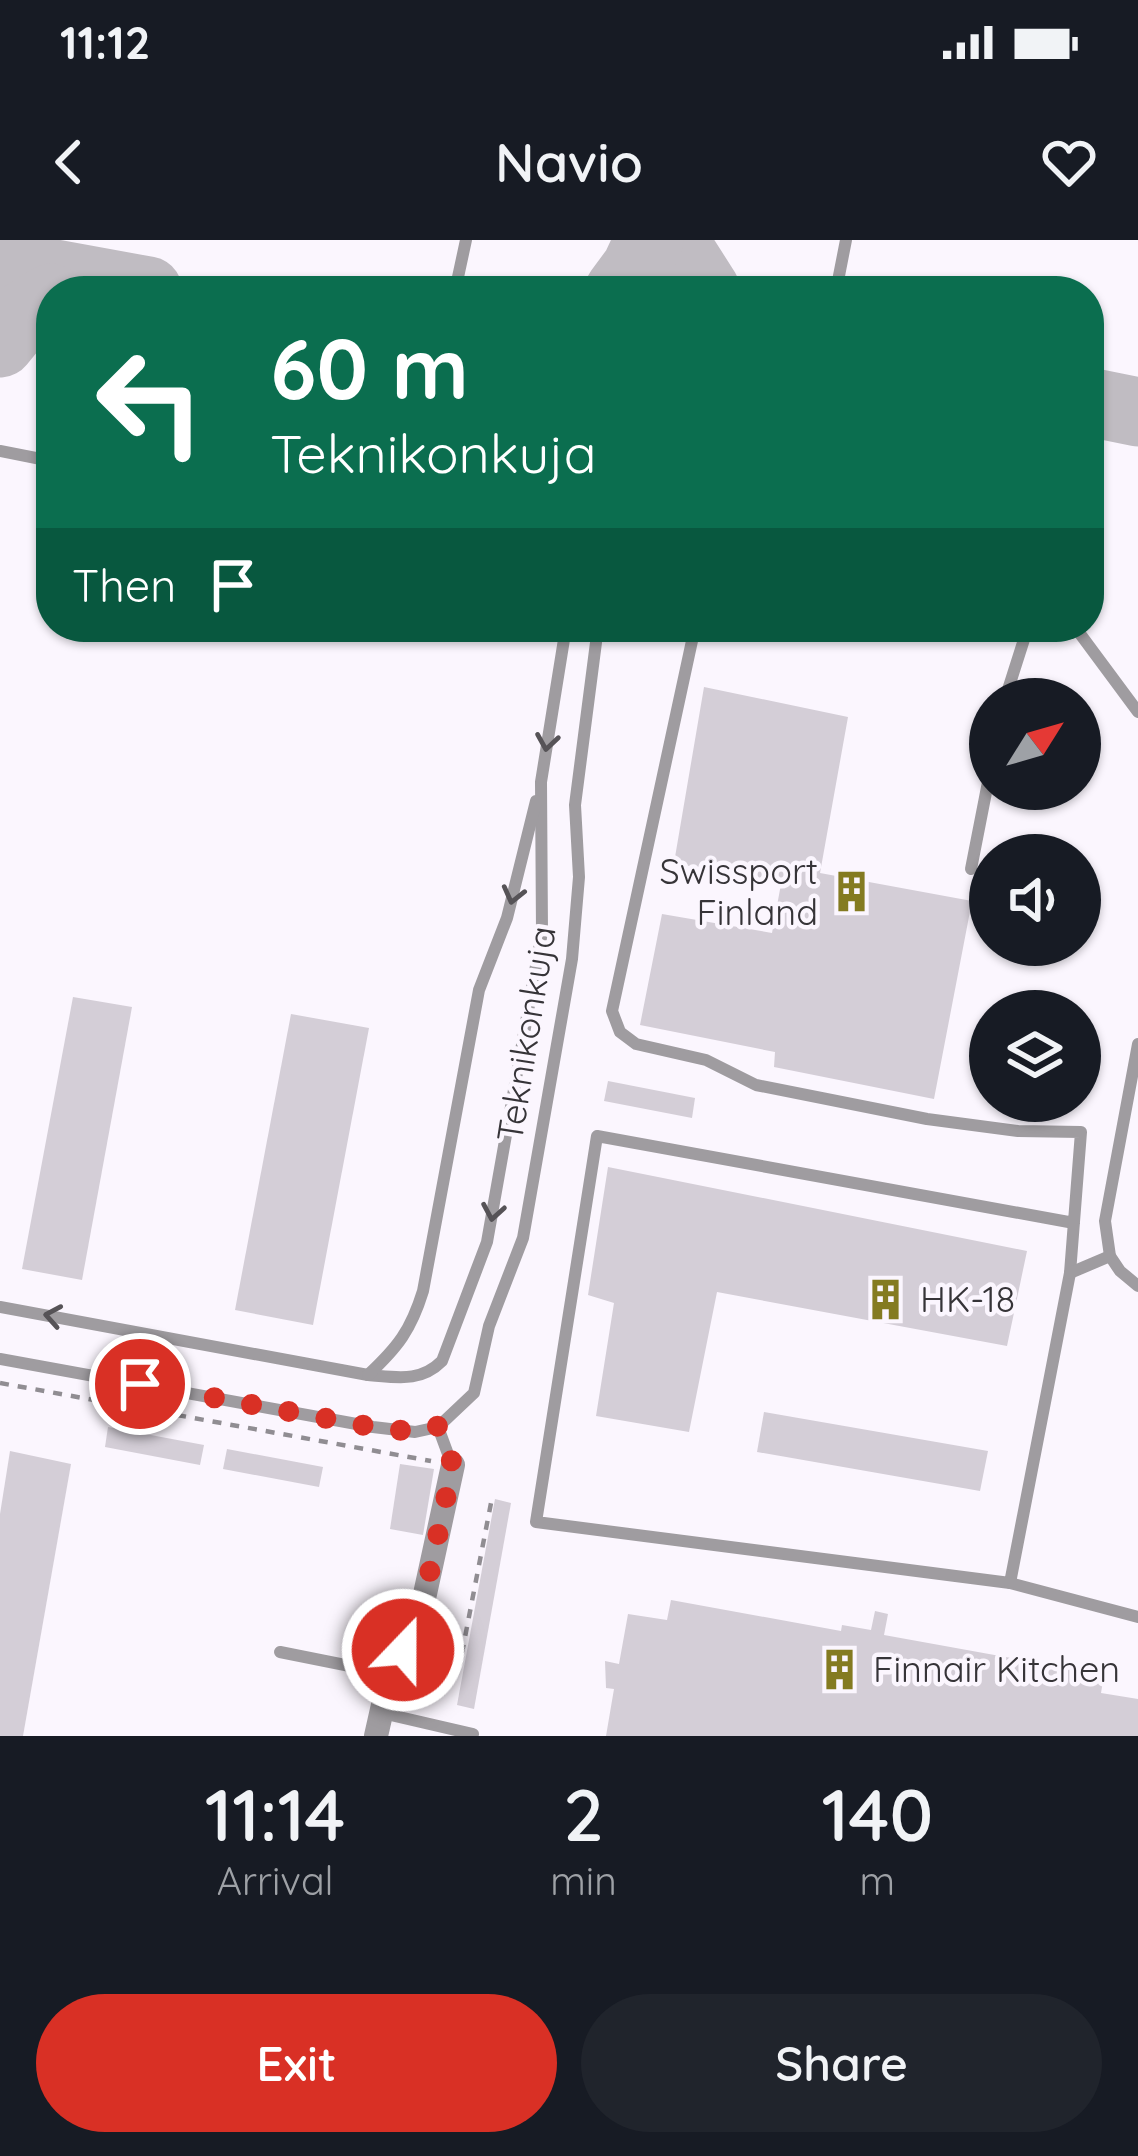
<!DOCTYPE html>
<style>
:root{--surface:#171b24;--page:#20242c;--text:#f1f3f6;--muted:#9ea1a6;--accent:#d93025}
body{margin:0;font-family:Quicksand,sans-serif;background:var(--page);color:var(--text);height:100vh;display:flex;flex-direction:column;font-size:45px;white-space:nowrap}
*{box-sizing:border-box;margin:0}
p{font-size:39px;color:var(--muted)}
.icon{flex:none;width:66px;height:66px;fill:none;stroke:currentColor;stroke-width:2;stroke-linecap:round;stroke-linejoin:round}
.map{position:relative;height:1496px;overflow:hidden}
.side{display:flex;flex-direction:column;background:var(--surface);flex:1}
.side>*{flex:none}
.top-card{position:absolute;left:36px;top:36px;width:1068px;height:366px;border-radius:48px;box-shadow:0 3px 9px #0004;background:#0b6e4f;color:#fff;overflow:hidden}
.needle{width:78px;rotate:53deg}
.buttons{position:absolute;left:969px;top:438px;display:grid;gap:24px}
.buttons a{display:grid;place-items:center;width:132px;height:132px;border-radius:50%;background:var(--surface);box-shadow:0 3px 9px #0004;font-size:60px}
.pin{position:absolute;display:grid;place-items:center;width:102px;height:102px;color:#fff;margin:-51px;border:6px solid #fff;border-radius:50%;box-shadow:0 3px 12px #0007}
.me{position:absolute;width:132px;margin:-66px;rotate:22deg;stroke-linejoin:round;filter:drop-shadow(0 0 9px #0008)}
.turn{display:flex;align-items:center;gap:42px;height:252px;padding:0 36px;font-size:54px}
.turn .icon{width:156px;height:156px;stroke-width:2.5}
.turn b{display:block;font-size:84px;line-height:102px}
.then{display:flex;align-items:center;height:114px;padding:0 36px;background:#0003;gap:24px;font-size:45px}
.eta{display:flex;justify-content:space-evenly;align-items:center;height:204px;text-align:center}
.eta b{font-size:72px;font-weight:600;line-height:84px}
.cta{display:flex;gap:24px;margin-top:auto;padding:24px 36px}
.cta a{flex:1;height:138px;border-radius:72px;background:var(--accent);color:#fff;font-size:48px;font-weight:600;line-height:138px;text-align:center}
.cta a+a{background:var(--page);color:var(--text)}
.status{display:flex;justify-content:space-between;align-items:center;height:84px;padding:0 60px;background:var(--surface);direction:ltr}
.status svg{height:33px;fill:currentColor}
header{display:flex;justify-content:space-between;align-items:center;height:156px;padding:0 36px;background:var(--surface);font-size:54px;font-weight:600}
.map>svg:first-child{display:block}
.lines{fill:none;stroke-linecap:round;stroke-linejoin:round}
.taxiway{stroke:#c0bcc2;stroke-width:69}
.building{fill:#d4ced7}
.path{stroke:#908d92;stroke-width:4.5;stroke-dasharray:9 9;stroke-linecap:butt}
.lane{stroke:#9f9ca0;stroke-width:12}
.street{stroke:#9f9ca0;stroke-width:24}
.oneway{stroke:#565357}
.route{stroke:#d93025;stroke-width:21;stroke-dasharray:0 37.8}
.labels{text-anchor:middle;stroke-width:9;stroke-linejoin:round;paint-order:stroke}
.poi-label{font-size:36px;fill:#363438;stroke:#fbf6fe;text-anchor:start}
.street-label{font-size:36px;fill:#363438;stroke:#fbf6fe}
</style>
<div class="status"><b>11:12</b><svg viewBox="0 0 49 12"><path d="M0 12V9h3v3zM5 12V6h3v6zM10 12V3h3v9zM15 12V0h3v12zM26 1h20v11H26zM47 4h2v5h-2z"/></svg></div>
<header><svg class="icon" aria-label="back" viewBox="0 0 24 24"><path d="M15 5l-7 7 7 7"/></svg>Navio<svg class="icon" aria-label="heart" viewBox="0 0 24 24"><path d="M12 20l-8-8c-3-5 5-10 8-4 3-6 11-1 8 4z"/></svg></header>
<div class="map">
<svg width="1138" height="1496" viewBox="0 0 1138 1496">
<rect width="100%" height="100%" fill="#fbf6fe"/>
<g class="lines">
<!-- taxiway -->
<g class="taxiway">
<polyline points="677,0 683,15 706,51"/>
<polyline points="0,24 148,51"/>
<polyline points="619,51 636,28 649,0"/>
<polyline points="0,103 22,76 51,58"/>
<polyline points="1089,162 1138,172"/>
</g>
</g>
<!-- building -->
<g class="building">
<polygon points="704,447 848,477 820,633 972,661 934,859 774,827 775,812 640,785 662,674 772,693 781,644 674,623"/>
<polygon points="73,757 132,767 82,1040 22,1029"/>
<polygon points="291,774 369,788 313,1085 235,1070"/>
<polygon points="1080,815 1091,817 1085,855 1080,854"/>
<polygon points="608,841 695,858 692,878 604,861"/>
<polygon points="608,927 1027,1011 1007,1106 717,1052 689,1192 596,1176 614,1063 588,1055"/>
<polygon points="764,1172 988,1211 980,1251 757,1212"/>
<polygon points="108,1187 204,1205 200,1225 105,1207"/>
<polygon points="227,1209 323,1227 319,1247 223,1229"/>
<polygon points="10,1211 71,1224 23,1496 0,1496 0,1274"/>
<polygon points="400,1224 434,1229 423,1295 390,1289"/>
<polygon points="495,1259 511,1263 474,1469 457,1465"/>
<polygon points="671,1360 841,1391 842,1385 871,1390 875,1371 888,1374 884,1395 1104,1435 1101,1453 1138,1459 1138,1496 606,1496 614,1449 606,1448 605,1421 619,1424 628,1374 667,1380"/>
</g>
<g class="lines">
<!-- path -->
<g class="path">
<polyline points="0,1143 431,1221"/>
<polyline points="415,1464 419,1457 446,1441 460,1423 491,1263"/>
</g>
<!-- lane -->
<g class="lane">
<polyline points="455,51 466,0"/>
<polyline points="836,51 846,0"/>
<polyline points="0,211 51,221"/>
<polyline points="695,387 612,771 620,792 636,804 706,820 756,845 927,879 1018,891 1081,892 1070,1033 1010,1343 536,1282 597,896 1074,983"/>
<polyline points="1075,387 1138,472"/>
<polyline points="1005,459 1028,387"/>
<polyline points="971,629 990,532"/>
<polyline points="1138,804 1105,981 1110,1016 1120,1031 1138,1046"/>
<polyline points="1070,1033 1110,1016"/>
<path d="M0,1067L368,1135C396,1137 420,1143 442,1121L487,1002L542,692L541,542L566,387"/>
<polyline points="0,1119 373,1187 415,1192 438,1187 474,1153 489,1086 523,998 572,719 579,637 575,565 598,387"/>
<path d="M368,1135C398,1107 411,1090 423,1051L479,750L507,678L536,561"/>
<polyline points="438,1187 452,1225"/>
<polyline points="1010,1343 1138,1377"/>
<polyline points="280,1412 390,1434"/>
<polyline points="382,1473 473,1494"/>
</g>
<!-- street -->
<polyline class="street" points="376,1496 390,1434 420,1377 453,1225"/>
</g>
<!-- one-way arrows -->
<defs><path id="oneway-chevron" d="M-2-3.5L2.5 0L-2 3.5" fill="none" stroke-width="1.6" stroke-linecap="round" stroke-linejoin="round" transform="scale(3)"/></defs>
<g class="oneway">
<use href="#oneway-chevron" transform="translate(547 502) rotate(99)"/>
<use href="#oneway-chevron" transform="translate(513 655) rotate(104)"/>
<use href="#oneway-chevron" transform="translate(493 972) rotate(100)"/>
<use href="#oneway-chevron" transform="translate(53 1076) rotate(-170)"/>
</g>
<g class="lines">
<!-- route -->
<polyline class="route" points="140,1144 373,1187 415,1192 438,1186 453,1225 420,1377 403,1410"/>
</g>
<!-- icons -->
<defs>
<symbol id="building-bare" viewBox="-9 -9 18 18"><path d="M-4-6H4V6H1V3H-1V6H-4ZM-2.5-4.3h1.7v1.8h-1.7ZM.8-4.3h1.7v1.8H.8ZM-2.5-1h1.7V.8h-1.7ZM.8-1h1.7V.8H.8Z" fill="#847b21" stroke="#fbf6fe" stroke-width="2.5" paint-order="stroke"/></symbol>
</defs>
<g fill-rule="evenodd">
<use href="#building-bare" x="822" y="622" width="59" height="59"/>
<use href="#building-bare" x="856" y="1030" width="59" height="59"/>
<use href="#building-bare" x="810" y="1400" width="59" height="59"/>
</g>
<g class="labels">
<!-- poi labels -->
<g class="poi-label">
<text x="818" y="644" text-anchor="end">Swissport<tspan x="818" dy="41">Finland</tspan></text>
<text x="920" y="1072">HK-18</text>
<text x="873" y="1442">Finnair Kitchen</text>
</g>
<!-- street labels -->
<g class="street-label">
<text transform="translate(526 794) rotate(-81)" y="13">Teknikonkuja</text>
</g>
</g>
</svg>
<div class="buttons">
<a><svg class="needle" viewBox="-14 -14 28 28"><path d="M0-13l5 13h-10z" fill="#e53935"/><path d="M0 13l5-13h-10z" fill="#9ea1a6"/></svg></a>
<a><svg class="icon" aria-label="sound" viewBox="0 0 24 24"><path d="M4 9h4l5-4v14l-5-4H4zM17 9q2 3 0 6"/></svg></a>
<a><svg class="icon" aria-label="layers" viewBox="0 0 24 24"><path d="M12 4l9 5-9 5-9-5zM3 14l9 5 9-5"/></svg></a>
</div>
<div class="pin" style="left:140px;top:1144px;background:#d93025"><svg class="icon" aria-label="arrive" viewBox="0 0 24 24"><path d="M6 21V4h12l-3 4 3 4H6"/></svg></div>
<svg class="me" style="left:403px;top:1410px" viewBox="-20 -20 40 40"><circle r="17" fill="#d93025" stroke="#fff" stroke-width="3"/><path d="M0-11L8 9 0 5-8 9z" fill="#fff"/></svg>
<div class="top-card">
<div class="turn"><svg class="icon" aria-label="left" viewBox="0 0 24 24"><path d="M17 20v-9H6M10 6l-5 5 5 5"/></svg><div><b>60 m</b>Teknikonkuja</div></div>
<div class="then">Then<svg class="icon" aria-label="arrive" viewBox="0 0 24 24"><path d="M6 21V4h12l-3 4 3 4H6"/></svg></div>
</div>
</div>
<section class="side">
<div class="eta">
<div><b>11:14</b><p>Arrival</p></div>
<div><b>2</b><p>min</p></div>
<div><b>140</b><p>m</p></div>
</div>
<div class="cta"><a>Exit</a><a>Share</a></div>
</section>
